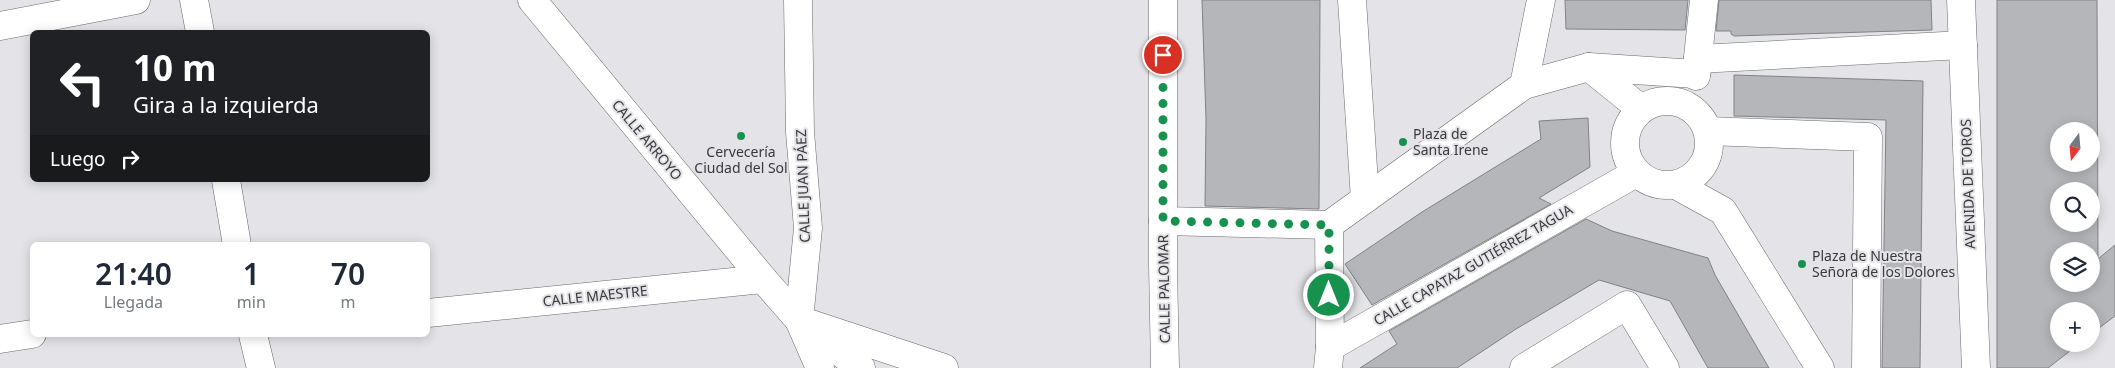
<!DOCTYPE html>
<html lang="es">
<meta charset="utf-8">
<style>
:root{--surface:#fff;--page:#f6f6f7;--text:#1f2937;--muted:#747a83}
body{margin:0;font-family:"Noto Sans",sans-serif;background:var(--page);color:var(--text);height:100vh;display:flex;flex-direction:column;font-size:19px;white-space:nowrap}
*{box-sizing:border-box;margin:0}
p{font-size:16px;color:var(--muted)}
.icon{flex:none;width:28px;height:28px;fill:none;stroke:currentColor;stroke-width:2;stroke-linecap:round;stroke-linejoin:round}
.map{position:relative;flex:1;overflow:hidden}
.details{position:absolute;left:30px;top:242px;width:400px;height:95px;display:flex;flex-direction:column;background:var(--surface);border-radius:8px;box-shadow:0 2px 12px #0003}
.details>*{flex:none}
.top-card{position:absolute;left:30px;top:30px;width:400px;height:152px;border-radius:8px;box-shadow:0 2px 12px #0003;background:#202124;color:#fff;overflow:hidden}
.needle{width:32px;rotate:196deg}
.controls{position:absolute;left:2050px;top:122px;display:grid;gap:10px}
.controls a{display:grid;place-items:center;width:50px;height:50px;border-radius:50%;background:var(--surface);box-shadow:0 2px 12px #0003;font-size:25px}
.pin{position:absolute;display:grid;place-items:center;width:42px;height:42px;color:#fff;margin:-21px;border:2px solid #fff;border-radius:50%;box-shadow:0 1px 5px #0007}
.me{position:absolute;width:55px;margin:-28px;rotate:0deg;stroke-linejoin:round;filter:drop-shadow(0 0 4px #0008)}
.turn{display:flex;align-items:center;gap:18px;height:105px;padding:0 20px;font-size:22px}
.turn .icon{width:65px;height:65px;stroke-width:2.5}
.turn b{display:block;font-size:35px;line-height:42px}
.then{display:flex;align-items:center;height:48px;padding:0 20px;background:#0003;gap:10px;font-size:19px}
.eta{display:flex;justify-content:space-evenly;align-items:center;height:85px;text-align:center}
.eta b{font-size:30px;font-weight:600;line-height:35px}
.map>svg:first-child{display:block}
.building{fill:#b4b6ba;stroke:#808285;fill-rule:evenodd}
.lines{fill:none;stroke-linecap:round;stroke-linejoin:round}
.pedestrian-casing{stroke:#6a6a6d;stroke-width:29}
.minor-casing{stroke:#6a6a6d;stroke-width:29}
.tertiary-casing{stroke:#6a6a6d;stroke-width:29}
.pedestrian{stroke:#fff;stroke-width:28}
.minor{stroke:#fff;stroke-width:28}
.tertiary{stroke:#fff;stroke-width:28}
.route{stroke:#17914e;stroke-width:9;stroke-dasharray:0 16.2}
.poi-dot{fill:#17914e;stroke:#e4e4e8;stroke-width:2}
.labels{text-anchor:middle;stroke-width:4;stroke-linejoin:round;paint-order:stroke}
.poi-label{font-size:14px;fill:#39393b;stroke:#e4e4e8;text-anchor:start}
.street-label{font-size:14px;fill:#39393b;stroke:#e4e4e8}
</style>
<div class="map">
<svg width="2115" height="368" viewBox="0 0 2115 368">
<rect width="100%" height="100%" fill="#e4e4e8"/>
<!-- building -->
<g class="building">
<polygon points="1202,0 1320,0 1319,209 1205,206 1206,119"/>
<polygon points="1565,0 1688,0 1685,30 1566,29"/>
<polygon points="1719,0 1931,0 1932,30 1734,36 1731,34 1731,31 1716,31"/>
<path d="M1997,0H2097L2098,259L2115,245V316L2091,334V311H2059V344H2079L2048,368H1997ZM2059,131H2091V164H2059ZM2059,191H2091V224H2059ZM2059,251H2091V284H2059Z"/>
<polygon points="1734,75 1923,81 1920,368 1882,368 1886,120 1734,116"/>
<polygon points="1588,118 1590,167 1539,198 1551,204 1372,305 1345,264 1422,212 1541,139 1539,121"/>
<polygon points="1586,219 1612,231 1708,258 1715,275 1769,368 1708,368 1670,301 1599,280 1516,329 1457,368 1360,368 1397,344 1389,331"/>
</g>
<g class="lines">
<defs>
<polyline id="pedestrian" points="1163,221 1329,225"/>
<g id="minor">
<polyline points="194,0 200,32"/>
<polyline points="798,0 800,132 808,228 799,320 820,368"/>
<polyline points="1163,0 1163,265 1165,368"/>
<polyline points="1352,0 1365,199"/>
<polyline points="0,26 136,0"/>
<polyline points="1698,59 1963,45"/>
<polyline points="1589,67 1641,109"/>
<polyline points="1696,76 1704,0"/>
<polyline points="1524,85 1541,0"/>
<circle cx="1667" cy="143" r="42"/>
<polyline points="1708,131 1868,137 1866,368"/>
<polyline points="226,180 237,245"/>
<polyline points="1676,185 1723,211 1820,368"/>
<polyline points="428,313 763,279"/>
<polyline points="253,335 261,368"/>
<polyline points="0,339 32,334"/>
<polyline points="1330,347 1329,225 1524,85 1589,67 1696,74"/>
<polyline points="1328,368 1330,347 1636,173"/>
<polyline points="1524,368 1627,305 1665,368"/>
</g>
<g id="tertiary">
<polyline points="532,0 763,279 799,320 944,368"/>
<polyline points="1961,0 1976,368"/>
<polyline points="816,334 861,368"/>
</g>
</defs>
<!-- pedestrian casing -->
<use href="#pedestrian" class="pedestrian-casing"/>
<!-- minor casing -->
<use href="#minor" class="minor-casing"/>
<!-- tertiary casing -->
<use href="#tertiary" class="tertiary-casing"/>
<!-- pedestrian -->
<use href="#pedestrian" class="pedestrian"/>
<!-- minor -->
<use href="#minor" class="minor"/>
<!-- tertiary -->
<use href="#tertiary" class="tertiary"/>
</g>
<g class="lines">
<!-- route -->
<polyline class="route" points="1163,55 1163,221 1329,225 1329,295"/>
</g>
<!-- markers -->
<g class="poi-dot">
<circle cx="741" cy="136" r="5"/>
<circle cx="1403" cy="142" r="5"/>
<circle cx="1802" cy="264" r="5"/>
</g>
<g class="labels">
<!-- poi labels -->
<g class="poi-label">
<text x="1413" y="139">Plaza de<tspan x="1413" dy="16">Santa Irene</tspan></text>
<text x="741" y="157" text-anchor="middle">Cervecería<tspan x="741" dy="16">Ciudad del Sol</tspan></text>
<text x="1812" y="261">Plaza de Nuestra<tspan x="1812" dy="16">Señora de los Dolores</tspan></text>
</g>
<!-- street labels -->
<g class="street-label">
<text transform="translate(647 140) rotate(50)" y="5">CALLE ARROYO</text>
<text transform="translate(1968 184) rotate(-92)" y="5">AVENIDA DE TOROS</text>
<text transform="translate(803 186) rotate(-92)" y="5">CALLE JUAN PÁEZ</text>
<text transform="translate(1473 265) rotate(-30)" y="5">CALLE CAPATAZ GUTIÉRREZ TAGUA</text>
<text transform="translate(1164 289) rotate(-91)" y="5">CALLE PALOMAR</text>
<text transform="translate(595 296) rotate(-6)" y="5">CALLE MAESTRE</text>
</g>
</g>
</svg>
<div class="controls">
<a><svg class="needle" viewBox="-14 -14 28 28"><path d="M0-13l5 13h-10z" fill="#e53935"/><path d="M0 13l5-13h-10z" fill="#747a83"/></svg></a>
<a><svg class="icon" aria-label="search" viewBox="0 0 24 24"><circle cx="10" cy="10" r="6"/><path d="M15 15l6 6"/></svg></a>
<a><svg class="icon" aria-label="layers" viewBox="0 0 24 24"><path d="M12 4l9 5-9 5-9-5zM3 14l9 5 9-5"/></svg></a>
<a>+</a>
</div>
<div class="pin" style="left:1163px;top:55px;background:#d93025"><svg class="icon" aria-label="arrive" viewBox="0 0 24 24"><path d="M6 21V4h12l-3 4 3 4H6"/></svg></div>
<svg class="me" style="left:1329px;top:295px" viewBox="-20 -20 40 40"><circle r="17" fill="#17914e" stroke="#fff" stroke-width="3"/><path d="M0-11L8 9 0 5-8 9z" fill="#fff"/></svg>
<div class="top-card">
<div class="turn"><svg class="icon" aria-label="left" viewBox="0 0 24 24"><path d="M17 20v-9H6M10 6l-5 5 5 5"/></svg><div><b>10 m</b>Gira a la izquierda</div></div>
<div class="then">Luego<svg class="icon" aria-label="right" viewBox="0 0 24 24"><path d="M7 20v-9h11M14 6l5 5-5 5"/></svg></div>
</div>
<section class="details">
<div class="eta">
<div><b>21:40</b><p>Llegada</p></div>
<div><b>1</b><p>min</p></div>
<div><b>70</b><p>m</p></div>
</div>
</section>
</div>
